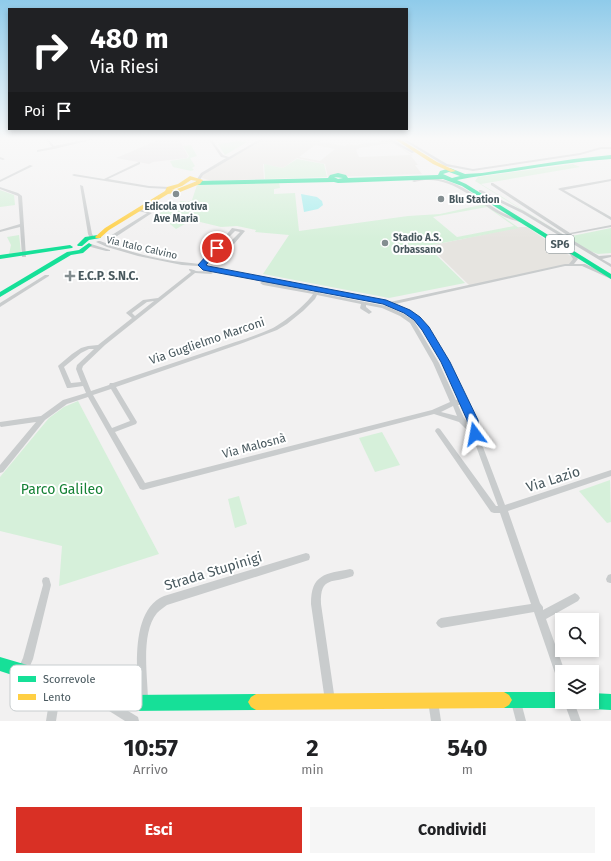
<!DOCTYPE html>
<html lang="it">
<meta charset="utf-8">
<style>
:root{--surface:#fff;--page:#f6f6f6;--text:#202124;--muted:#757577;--accent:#d93025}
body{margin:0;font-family:"Fira Sans",sans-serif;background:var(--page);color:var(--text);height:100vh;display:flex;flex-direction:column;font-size:15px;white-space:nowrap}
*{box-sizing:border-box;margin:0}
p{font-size:13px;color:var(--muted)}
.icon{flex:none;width:22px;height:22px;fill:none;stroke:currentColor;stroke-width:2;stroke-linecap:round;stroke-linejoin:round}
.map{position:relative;height:721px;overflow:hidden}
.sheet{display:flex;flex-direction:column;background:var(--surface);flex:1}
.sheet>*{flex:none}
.top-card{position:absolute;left:8px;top:8px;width:400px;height:122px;border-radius:0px;box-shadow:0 2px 6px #0003;background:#202124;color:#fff;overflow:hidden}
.buttons{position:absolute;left:555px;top:613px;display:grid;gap:8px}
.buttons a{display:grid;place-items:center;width:44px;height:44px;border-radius:0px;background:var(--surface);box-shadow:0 2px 6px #0003;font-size:20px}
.pin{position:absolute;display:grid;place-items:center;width:34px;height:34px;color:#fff;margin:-17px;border:2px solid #fff;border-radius:50%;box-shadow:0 1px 4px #0007}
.me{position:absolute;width:44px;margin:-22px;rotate:347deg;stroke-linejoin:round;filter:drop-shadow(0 0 3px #0008)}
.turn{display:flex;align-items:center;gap:14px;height:84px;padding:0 16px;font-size:18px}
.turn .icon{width:52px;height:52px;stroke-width:2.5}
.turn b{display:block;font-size:28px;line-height:34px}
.then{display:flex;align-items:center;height:38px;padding:0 16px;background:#0003;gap:8px;font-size:15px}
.eta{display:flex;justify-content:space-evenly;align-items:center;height:68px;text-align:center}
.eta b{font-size:24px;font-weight:700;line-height:28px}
.cta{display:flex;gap:8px;margin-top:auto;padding:8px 16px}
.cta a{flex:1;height:46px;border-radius:0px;background:var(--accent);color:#fff;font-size:16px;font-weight:700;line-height:46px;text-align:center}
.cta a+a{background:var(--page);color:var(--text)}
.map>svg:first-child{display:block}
.commercial{fill:#e6e4e0;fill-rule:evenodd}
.education{fill:#e4e2e3}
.green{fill:#d6f0da;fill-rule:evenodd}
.water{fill:#abeeee}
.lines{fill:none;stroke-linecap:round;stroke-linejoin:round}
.street{fill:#c9cccd;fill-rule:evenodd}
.fast{fill:#16e098;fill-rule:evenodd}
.slow{fill:#ffcf43;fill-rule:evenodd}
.route{fill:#1a73e8;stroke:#114b97}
.poi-dot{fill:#848e91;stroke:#fff;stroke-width:1.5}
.labels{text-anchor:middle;stroke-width:4;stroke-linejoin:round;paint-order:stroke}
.far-poi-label{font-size:10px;font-weight:bold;fill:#48585e;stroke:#fff;text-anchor:start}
.far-street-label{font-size:10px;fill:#48585e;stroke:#fff}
.shield{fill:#fff;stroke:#7f8a8e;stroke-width:1}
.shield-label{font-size:11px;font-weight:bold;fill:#48585e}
.poi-label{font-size:12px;font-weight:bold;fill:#48585e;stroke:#fff;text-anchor:start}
.street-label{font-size:12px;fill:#48585e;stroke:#fff}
.near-street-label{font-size:14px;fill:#48585e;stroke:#fff}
.near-park-label{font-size:14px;fill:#168236;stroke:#fff}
.key{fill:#fff;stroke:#c8cdcf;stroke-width:1}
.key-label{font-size:11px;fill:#48585e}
</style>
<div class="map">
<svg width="611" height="721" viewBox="0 0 611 721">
<rect width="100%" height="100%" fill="#f2f1f1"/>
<!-- commercial -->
<g class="commercial">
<path d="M263,138H324L320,142L345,146L347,144L355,145L382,141L385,139L384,138H387L413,155L411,156L418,165H415L422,174L328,177L325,164L297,158L283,168L263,164L264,179L212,181L202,178V175ZM390,143L396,145L411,155L359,157L356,150L359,148ZM315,145L335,149L320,161L299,157Z"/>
<polygon points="520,227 527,227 575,259 571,264 470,286 429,246"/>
</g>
<!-- education -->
<polygon class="education" points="163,138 178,138 188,156 187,158 153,162 149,164 116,158"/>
<!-- green -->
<g class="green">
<polygon points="239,141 247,142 225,155 218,144"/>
<polygon points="191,145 197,156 190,158 195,166 192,168 194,170 191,171 173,167 170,161 188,158 189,156 183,146"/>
<polygon points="297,159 324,164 327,177 265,179 264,164 283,168"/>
<polygon points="573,164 580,167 481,184 567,237 611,228 611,253 598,254 587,250 475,181 478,177 485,176"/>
<path d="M279,182L280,188L274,189V194L295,193L299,231L408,216L440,214L485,204L519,228L427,246L465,283L389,298L263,274L289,235L255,232L256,230L237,226L221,227L192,220L176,229L158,214L181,201L187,202L192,200L197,185ZM487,207L514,226L457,237L433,217Z"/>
<polygon points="0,190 14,195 15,205 0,207"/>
<polygon points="19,235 21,252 9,254 11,245 7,237"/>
<polygon points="78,401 159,554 59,586 62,546 0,531 0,477 49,418 64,407"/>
<polygon points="382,432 400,465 375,472 359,438"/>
<polygon points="610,480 611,522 607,523 579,491"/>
<polygon points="239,496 247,524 235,528 228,499"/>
</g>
<!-- water -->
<polygon class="water" points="301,194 317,197 322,201 323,205 318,209 304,212"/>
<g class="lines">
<!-- street -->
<g class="street">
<polygon points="45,138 58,138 57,139 49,140 54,146 94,138 99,138 54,149 37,152 37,150 52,147"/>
<polygon points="208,138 210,138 223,155 229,157 262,138 266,138 203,175 200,180 199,180 197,179 201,173 226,158 221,157"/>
<polygon points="385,138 389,138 415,152 412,153"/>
<polygon points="400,138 403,138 447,164 473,169 580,153 601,147 611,147 611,149 601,149 580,155 473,171 445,166"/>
<polygon points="0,157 5,159 3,160 0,159"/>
<polygon points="139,162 140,162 140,164 108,179 149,186 169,187 171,188 170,189 149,188 74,176 72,175 74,174 104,179"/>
<polygon points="30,165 33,166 0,182 0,180"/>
<path d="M425,178C458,177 476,198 503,213C511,217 519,218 526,222L524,223C516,221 508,219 501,215C473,200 449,172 414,182L412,181L416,179Z"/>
<polygon points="611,179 611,181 564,190 611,217 611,220 558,189 560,188"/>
<polygon points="491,183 493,183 570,233 611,225 611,227 567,235 491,185"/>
<polygon points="80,185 83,186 92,234 94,237 92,238 90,238 88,234"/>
<polygon points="0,187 18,193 22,196 26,257 22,257 22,256 20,227 0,232 0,230 20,224 18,196 0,189"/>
<polygon points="479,190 481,190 524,211 599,256 611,255 611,257 602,259 611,264 611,267 522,213 479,192"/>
<polygon points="138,209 152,213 111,240 107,240 107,238 147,213 138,211"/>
<path d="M232,228L243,230L245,231L234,244L224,243L204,265L207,267L385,300L390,302L565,264H569L573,259L567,250L569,249H571L578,259L574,264H585L611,276V279L582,266H565L395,304L409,311L424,323L448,362L468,402L475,420L478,434L505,505L611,470V476L508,511L540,603L543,607V610L575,593L578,595L580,598L578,601L546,619L565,672H562V684L558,683L557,679L534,612L441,628L438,626L436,623L438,620L441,618L531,604L500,513H494L491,512L435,431L436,429L438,428L440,429L496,506H498L472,435L459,422L434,414L143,490L140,489L88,397L67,404L45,420L3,472L0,473V465L36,422L1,427L0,426V422L41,416L63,400L86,393L83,386L69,388H67L58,366L59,365L72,354L81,348L88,346L98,345L132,318L126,313L127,312L143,300L158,298L191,272L189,270V269C192,269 194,270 196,271C202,272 208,270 213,273L211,274L195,273L105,345L83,366L82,369L91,391L109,385L110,383H113C146,372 179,361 212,350C232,343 254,337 273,328C284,322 306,305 313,294L263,285L260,283L263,281L314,292L315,290L205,269L198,266L182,265L138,256L107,247L96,242L98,241H100C126,251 154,259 182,262C188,263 194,263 200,264L220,242V240H222ZM235,231L240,232L231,241L226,240ZM319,291L384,303L405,313L420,325L442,362L461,400H456L439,363L414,321L404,314L386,306L319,293ZM317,295L361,304L360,308L361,309L369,314L372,312L366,307V305L382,308L400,316L410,323L433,363L450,402L432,410L145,483L115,432L136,424L137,422L116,387L240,344L277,330L287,324L303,311L315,299ZM154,301L135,316L132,313L147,302ZM89,349H94L77,365L76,369L81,382L71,383L64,367L81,353ZM111,389L130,421L112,428L93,395ZM458,405H463L469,423L464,418ZM453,406L457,416L441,412Z"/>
<polygon points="87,244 91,244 110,250 110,251 106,251 87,246"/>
<polygon points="45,275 49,275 49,276 0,307 0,303"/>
<path d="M306,553L309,554L310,557L309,560L167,605C164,607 160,610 157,613C140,634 148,677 148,702L147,706L143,707L139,706L138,702C138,672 129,611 164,596Z"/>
<path d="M350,569L353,570L354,573L353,576C333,584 320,575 321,604L335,701L334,705L330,706L326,705L325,701L311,604C311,574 325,574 350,569Z"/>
<polygon points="611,574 611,583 610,583 607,582 606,579 608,575"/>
<polygon points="46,577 49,578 51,585 33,659 26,675 22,676 18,675 17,671 23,658 43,585 42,581 43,578"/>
<polygon points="61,678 65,679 66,683 60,696 56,721 46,721 50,696 57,679"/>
<polygon points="433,696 437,697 438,701 441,721 431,721 428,701 429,697"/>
<polygon points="516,697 520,698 526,721 516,721 511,702 512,698"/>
<polygon points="110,700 138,717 139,721 125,721 106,709 105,705 106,701"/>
<polygon points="564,702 574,702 581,721 571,721"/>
</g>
<!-- fast -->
<g class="fast">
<path d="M611,155V159C579,161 547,166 515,171C496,174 476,176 457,180L466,184L611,274V279L462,186L443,179L338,183L334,182L197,185L194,183L197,181L328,178L330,175L338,173L346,175L348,178L438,175L440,171L450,168L465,174L482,173L574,159ZM449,172L460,176L452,178L443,174ZM334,177L343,178L338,179Z"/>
<polygon points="98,235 101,237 100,238 89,240 82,246 78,246 77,245 85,237"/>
<polygon points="89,243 92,245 83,253 71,255 0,297 0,292 67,252 79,250"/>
<polygon points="70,245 73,247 72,248 0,259 0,255"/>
<polygon points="0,657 61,675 98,690 124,695 256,694 261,697 264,702 261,707 256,710 124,711 98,706 61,691 0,671"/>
<polygon points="504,692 562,692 562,702 569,702 567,705 562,708 504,708 499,705 496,700 499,695"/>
<polygon points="592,693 611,694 611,710 592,709 587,706 585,702 592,702"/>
</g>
<!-- slow -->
<g class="slow">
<polygon points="393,138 398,138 437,162 456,171 451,172 433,164"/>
<path d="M190,176L203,180L200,184L180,192L168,194L109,230L100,238H96L95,237L105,228L165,191L167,187L178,184ZM191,180L197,181L177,189L171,190L182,186Z"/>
<polygon points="504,692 509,695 512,700 509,705 504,708 256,710 251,707 248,702 251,697 256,694"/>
</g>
</g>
<!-- sky -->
<linearGradient id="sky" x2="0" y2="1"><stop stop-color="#8fcbea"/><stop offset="0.58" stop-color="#f9f9f9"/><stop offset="1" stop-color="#f9f9f9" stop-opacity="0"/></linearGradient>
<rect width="611" height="239" fill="url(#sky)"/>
<!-- route -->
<polygon class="route" points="215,246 221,248 206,265 208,266 386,300 410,310 420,317 429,327 450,362 478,420 480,434 478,437 471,437 467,420 441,362 422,330 414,320 404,313 383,304 203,270 198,265"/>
<!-- markers -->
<g class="poi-dot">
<circle cx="176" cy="194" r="4"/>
<circle cx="441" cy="199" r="4"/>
<circle cx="385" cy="243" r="4"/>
<path d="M68 270h4v4h4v4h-4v4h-4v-4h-4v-4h4z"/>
</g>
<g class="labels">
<!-- far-poi labels -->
<g class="far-poi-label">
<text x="449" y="203">Blu Station</text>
<text x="176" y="210" text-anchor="middle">Edicola votiva<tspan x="176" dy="12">Ave Maria</tspan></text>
<text x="393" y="241">Stadio A.S.<tspan x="393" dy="12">Orbassano</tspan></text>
</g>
<!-- far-street labels -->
<g class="far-street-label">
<text transform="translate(142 247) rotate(13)" y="4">Via Italo Calvino</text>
</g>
<!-- shield labels -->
<rect class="shield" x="546" y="235" width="28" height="18" rx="3"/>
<g class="shield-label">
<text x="560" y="248">SP6</text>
</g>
<!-- poi labels -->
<g class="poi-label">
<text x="78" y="280">E.C.P. S.N.C.</text>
</g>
<!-- street labels -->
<g class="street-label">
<text transform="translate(207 341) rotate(-19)" y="4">Via Guglielmo Marconi</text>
<text transform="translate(254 446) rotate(-15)" y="4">Via Malosnà</text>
</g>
<!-- near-street labels -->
<g class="near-street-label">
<text transform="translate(553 479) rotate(-18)" y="5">Via Lazio</text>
<text transform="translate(213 571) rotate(-17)" y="5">Strada Stupinigi</text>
</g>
<!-- near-park labels -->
<g class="near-park-label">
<text x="62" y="494">Parco Galileo</text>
</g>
</g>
<!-- legend -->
<rect x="10" y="665" width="132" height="46" rx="6" class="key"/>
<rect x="18" y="676" width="18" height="6" fill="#16e098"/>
<rect x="18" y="694" width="18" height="6" fill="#ffcf43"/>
<g class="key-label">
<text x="43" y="683">Scorrevole</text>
<text x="43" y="701">Lento</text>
</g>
</svg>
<div class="buttons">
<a><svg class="icon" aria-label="search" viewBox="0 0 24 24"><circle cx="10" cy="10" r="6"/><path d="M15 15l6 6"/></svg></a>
<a><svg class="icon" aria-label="layers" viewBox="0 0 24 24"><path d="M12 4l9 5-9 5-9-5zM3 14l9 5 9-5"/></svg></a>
</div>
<div class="pin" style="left:217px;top:248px;background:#d93025"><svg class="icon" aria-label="arrive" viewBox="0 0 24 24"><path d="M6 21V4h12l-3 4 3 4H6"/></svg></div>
<svg class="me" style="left:475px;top:434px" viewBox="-20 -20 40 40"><path d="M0-17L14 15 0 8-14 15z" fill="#1a73e8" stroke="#fff" stroke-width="4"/></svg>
<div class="top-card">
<div class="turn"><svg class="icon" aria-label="right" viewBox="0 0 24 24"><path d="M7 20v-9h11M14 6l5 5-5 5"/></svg><div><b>480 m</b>Via Riesi</div></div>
<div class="then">Poi<svg class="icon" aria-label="arrive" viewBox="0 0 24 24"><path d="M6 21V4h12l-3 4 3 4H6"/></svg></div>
</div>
</div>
<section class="sheet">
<div class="eta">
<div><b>10:57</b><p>Arrivo</p></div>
<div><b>2</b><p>min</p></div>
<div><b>540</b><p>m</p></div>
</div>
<div class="cta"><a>Esci</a><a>Condividi</a></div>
</section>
